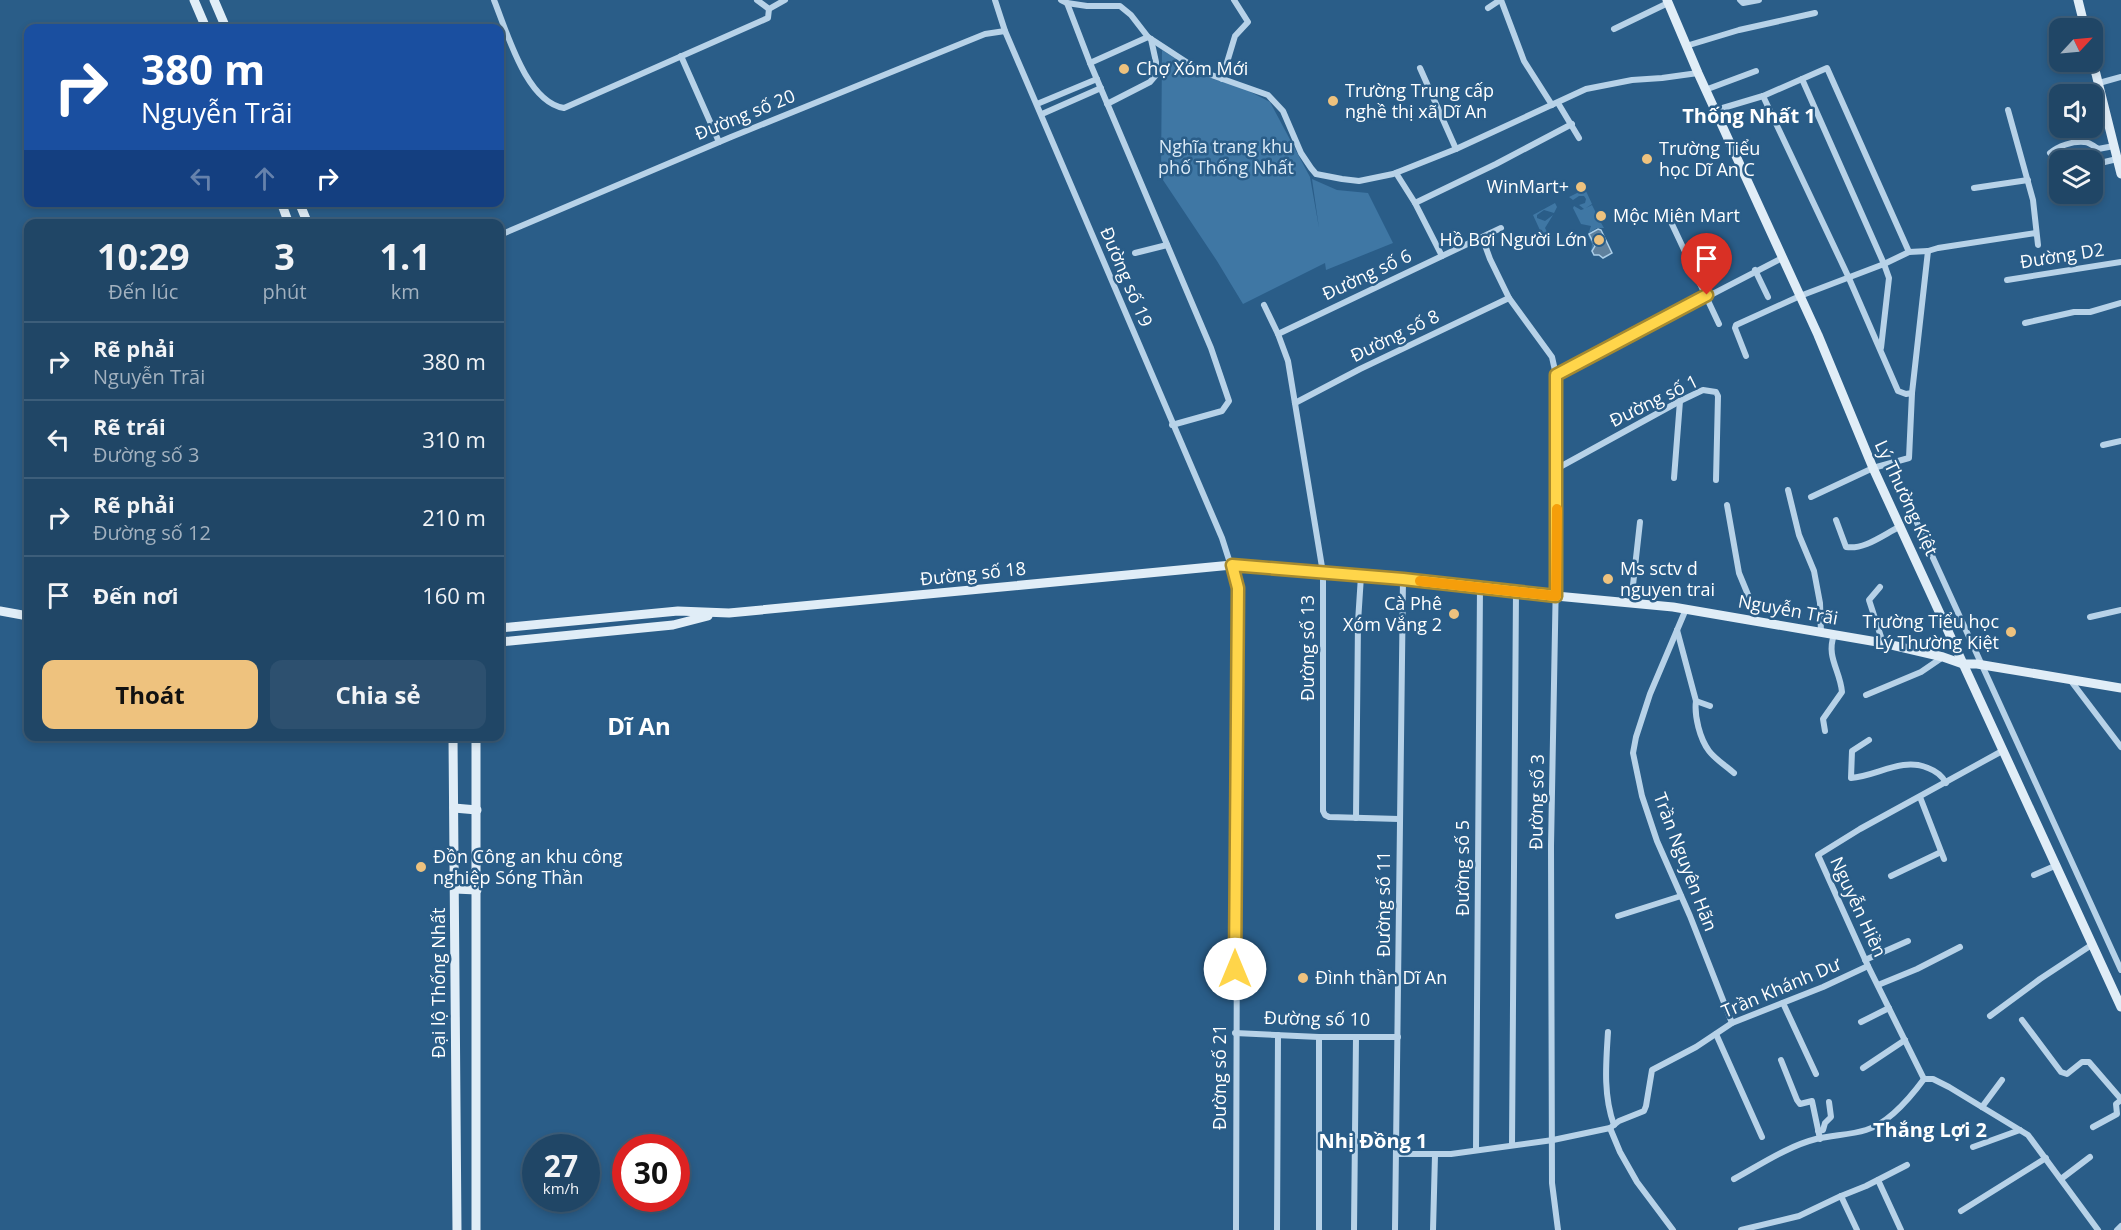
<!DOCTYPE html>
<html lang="vi">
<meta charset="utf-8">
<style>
:root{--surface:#204666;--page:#2d506f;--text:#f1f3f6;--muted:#a2b1bf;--line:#3d5e7a;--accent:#eec27e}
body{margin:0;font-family:"Open Sans",sans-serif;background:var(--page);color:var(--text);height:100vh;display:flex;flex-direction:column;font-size:22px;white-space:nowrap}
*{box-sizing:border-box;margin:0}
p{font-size:20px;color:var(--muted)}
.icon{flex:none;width:33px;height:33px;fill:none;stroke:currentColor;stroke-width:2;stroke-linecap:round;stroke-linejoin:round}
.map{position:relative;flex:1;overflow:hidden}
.side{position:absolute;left:24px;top:219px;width:480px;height:522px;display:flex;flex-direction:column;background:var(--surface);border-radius:12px;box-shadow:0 3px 9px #0003,0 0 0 2px var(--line)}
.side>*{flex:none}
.top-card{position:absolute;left:24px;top:24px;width:480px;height:183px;border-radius:12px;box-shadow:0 3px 9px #0003,0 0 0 2px var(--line);background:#1a4fa0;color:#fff;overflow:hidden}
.needle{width:39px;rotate:64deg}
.buttons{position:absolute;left:2049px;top:18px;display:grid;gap:12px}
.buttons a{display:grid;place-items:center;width:54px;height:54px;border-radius:12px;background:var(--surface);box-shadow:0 3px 9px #0003,0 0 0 2px var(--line);font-size:30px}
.speed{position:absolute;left:522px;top:1134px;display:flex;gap:12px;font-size:30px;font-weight:700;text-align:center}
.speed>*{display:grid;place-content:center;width:78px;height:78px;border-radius:50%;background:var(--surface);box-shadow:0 3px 9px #0003,0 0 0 2px var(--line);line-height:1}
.speed small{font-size:15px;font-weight:400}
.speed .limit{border:9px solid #d22;background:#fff;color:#111}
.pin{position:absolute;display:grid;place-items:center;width:51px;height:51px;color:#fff;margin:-62px -26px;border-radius:50% 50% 50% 0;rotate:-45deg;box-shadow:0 0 6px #0007}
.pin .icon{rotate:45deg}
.me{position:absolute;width:66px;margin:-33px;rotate:0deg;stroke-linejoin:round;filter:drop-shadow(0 0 4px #0008)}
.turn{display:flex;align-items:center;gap:21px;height:126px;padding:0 18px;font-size:27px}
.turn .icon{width:78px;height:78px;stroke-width:2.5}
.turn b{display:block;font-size:42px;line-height:51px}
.lanes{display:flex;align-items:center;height:57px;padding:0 18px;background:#0003;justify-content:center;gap:30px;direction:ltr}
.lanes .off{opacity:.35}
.eta{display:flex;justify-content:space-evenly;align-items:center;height:102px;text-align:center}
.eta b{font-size:36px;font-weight:700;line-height:42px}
.button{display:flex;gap:12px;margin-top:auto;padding:12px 18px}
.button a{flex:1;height:69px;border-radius:12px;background:var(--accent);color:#111;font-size:24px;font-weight:700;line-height:69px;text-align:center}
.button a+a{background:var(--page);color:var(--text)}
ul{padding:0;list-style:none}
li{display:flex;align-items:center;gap:18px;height:78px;padding:0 18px;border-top:2px solid var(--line)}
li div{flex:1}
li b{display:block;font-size:22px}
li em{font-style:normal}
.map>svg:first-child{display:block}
.green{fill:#3f77a4}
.water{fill:#5f819e;stroke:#accee8;stroke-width:1.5}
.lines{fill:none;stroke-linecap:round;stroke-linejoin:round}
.street{stroke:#b7d2e8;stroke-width:6}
.secondary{stroke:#e0edf7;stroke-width:9}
.route-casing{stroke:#a68a30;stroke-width:15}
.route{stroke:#ffd54a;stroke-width:10}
.slow{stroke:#f59e0b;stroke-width:10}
.poi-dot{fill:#eec27e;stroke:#2a5d88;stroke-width:2}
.labels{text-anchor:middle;stroke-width:5;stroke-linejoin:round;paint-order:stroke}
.poi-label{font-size:18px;fill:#fff;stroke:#2a5d88;text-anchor:start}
.street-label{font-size:18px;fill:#fff;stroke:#2a5d88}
.park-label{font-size:18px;fill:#daeaf7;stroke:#2a5d88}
.neighbourhood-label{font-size:20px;font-weight:bold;fill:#fff;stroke:#2a5d88}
.district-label{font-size:24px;font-weight:bold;fill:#fff;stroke:#2a5d88}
</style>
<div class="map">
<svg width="2121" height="1230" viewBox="0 0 2121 1230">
<rect width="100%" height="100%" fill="#2a5d88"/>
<!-- green -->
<g class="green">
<polygon points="1162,50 1187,66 1213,79 1241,87 1270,102 1310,177 1319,228 1312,179 1337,190 1368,193 1393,243 1326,270 1325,263 1243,304 1217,261 1161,177"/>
<polygon points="1583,190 1586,191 1592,204 1586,208 1592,205 1600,221 1593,224 1600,221 1604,228 1597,228 1589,233 1594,246 1591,253 1592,244 1588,235 1591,226 1581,224 1573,208 1574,206 1581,210 1584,209 1579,205 1585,203 1586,199 1584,196 1579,196 1573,200 1569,197"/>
<polygon points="1555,203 1557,207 1554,213 1544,210 1537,215 1537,218 1545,221 1553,215 1545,228 1547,232 1544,239 1533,215"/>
</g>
<!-- water -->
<polygon class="water" points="1598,229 1601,230 1612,253 1603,258 1599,255 1594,255 1592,251 1595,246 1589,234"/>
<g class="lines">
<!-- street -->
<g class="street">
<path d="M494,0C507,32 526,102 564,108L768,18L769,9"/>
<polyline points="757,0 769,9 785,0"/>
<polyline points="995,0 1005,31 1222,538 1238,588 1236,1230"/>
<polyline points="1061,0 1067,3 1087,6 1120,6 1131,15 1148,37 1200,71 1268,95 1283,111 1301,153 1311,168 1316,174 1342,179 1359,181 1393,174 1456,149 1586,89 1632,80 1662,78 1698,73"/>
<polyline points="1501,0 1524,61 1552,105"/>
<polyline points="1740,0 1743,3 1759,0"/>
<polyline points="1067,3 1090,63 1211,348 1229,401 1222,411 1172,425"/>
<polyline points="1488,8 1500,0"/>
<polyline points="1614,29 1668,3"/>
<polyline points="1686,46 1739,30 1815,13"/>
<polyline points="2056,54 2055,61 2061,67 2080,62"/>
<polyline points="681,56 719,142"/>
<polyline points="1090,63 1148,37"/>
<polyline points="1420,68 1456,149"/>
<polyline points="1222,79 1235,36 1248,22 1234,0"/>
<polyline points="1802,79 1884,264 1889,278 1881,348"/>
<polyline points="2099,83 2121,77"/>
<polyline points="1705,90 1756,71"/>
<polyline points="1763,96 1848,276 1898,391 1906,394 1912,393 1928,251"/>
<polyline points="1558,103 1579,138"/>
<polyline points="1037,104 1097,79"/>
<polyline points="1107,104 1150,82 1156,75 1156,62 1151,39"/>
<polyline points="1716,110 1763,96 1827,68 1909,252"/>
<polyline points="2008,110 2033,200 2038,245"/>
<polyline points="1042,114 1101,88"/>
<path d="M2050,153C2058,146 2073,141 2084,142C2089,142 2094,146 2098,149L2114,146"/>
<polyline points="2092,165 2117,159"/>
<polyline points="1396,173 1415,203 1442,256"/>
<polyline points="1974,188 2028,180"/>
<polyline points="1415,203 1496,164 1572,124"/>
<polyline points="1671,222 1719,324"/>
<polyline points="500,235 731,137 985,34 1005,31"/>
<polyline points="1482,237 1490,259 1509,298 1552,357 1556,375 1558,468 1551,846 1552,1183 1558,1230"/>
<polyline points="1135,253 1167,245"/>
<polyline points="1755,270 1768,297"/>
<polyline points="2007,280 2121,262"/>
<polyline points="1264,305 1278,334 1288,361 1323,573 1323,811 1325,815 1329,817 1399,819"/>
<polyline points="2025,323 2074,312 2090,312 2121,303"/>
<polyline points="1278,334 1501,228"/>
<polyline points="1746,356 1735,328 1736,325 1800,296 1884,264 1909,252 1928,251 1938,248 2036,233"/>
<polyline points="1556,375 1782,258"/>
<polyline points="1295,403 1360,369 1509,298"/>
<polyline points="2103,445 2121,441"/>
<polyline points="1558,468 1680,401 1703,390 1716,392 1718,396 1716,480"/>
<polyline points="1674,478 1680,401"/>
<polyline points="1788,490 1799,535 1814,571 1820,603 1821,633"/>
<polyline points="1811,497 1873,468 1909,458 1912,393"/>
<polyline points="1727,505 1739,573 1751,602 1756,621"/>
<polyline points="1913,514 2121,970"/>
<path d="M1836,520L1846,547C1865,550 1884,534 1901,526"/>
<polyline points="1880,587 1869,600 1883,643"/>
<polyline points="1631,603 1640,522"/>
<polyline points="1686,609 1650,694 1636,737 1633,753 1642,796 1657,841 1690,916 1732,1023"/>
<polyline points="2090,617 2121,610"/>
<path d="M1677,630L1696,701C1694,716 1700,739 1709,751C1715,759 1726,766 1734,773"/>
<polyline points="2071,681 2121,747"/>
<polyline points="1866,695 1921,672 1943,657"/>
<polyline points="1696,701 1710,706"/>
<path d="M1825,731L1823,719L1842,692C1840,670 1826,657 1834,635"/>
<path d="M1869,740L1852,751L1851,778C1877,776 1902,757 1928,768C1936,771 1942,775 1946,783"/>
<polyline points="1920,797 1944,859"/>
<polyline points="1356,818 1358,622 1361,576"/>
<polyline points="2034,875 2057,865"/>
<polyline points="1891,876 1941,852"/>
<polyline points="1618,916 1681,896"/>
<polyline points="1865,960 1908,941"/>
<polyline points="1878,985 1917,969 1960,947"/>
<polyline points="1783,1003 1816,1074"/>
<polyline points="1990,1016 2040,979 2093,944"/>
<polyline points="2022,1020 2061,1072 2067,1074 2082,1062 2089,1062 2121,1099"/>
<polyline points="1861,1022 1889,1008"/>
<path d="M1608,1032C1606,1063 1603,1095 1614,1125"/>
<polyline points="1235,1033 1319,1037 1398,1037"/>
<polyline points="1716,1034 1762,1137"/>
<polyline points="1781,1060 1797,1100 1800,1104 1812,1101 1820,1139"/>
<polyline points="1863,1068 1905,1040"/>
<polyline points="1924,1079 1868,966 1818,855 1860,829 2004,750"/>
<polyline points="1924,1079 1933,1079 1949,1087 2028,1135 2098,1230"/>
<polyline points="1982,1107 2002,1080"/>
<polyline points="2093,1127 2117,1114 2116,1104 2121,1100"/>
<polyline points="1610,1128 1620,1152 1637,1182 1673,1230"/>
<polyline points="1818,1131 1823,1130 1825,1123 1831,1117 1829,1102"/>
<polyline points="1512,1145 1516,591"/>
<polyline points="1973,1147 2020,1130"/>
<polyline points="1476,1150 1480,586"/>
<polyline points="1397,1154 1451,1154 1553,1140 1610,1128 1619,1121 1644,1111 1646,1106 1652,1070 1696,1047 1732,1023 1823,987 1868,966"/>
<path d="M1734,1179C1760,1165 1788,1146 1816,1139C1833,1135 1850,1135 1866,1130C1889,1123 1910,1098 1924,1079"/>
<polyline points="2061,1179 2090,1157"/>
<polyline points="1878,1180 1901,1230"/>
<polyline points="1841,1196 1857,1230"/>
<polyline points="1961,1211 2046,1158"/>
<polyline points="1277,1230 1278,1035"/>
<polyline points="1319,1230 1319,1037"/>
<polyline points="1354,1230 1356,1037"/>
<polyline points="1395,1230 1403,579"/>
<polyline points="1433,1230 1435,1155"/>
<polyline points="1741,1230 1799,1216 1841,1196 1866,1186 1907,1165"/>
<polyline points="2117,1230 2121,1226"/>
</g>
<!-- secondary -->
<g class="secondary">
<polyline points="194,0 206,28"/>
<polyline points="214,0 226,28"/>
<polyline points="1667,0 1698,73 1818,335 1873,468 2121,1007"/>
<polyline points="2078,0 2085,28"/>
<polyline points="2092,58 2121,174"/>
<polyline points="281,202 289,224"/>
<polyline points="299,202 308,224"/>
<polyline points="0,611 28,616"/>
<polyline points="500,628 678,611 729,613 1232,565 1403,579 1556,596 1673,607 1883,643 1943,657 1963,664 1977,664 2121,688"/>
<polyline points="500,642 673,625 708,616"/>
<polyline points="453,736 457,1230"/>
<polyline points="476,736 476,1230"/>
<polyline points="454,808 477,810"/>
<polyline points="455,889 477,890"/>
</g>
</g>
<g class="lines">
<defs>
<polyline id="route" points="1235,969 1238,588 1232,565 1403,579 1556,596 1556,375 1707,295"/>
</defs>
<!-- route casing -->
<use href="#route" class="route-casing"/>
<!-- route -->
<use href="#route" class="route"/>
<!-- slow -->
<polyline class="slow" points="1420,581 1556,596 1557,509"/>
</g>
<!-- markers -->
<g class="poi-dot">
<circle cx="1124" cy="69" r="6"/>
<circle cx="1333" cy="101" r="6"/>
<circle cx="1647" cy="159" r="6"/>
<circle cx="1581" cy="187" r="6"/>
<circle cx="1601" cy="216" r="6"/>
<circle cx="1599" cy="240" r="6"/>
<circle cx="1608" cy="579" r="6"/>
<circle cx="1454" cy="614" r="6"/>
<circle cx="2011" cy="632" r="6"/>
<circle cx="421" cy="867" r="6"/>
<circle cx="1303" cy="978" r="6"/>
</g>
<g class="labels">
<!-- poi labels -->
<g class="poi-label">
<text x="1136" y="75">Chợ Xóm Mới</text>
<text x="1345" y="97">Trường Trung cấp<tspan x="1345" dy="21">nghề thị xã Dĩ An</tspan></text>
<text x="1659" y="155">Trường Tiểu<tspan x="1659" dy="21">học Dĩ An C</tspan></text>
<text x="1569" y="193" text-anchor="end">WinMart+</text>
<text x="1613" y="222">Mộc Miên Mart</text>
<text x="1587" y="246" text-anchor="end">Hồ Bơi Người Lớn</text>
<text x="1620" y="575">Ms sctv d<tspan x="1620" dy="21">nguyen trai</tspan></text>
<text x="1442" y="610" text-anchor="end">Cà Phê<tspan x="1442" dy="21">Xóm Vắng 2</tspan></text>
<text x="1999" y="628" text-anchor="end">Trường Tiểu học<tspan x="1999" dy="21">Lý Thường Kiệt</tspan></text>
<text x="433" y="863">Đồn Công an khu công<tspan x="433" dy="21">nghiệp Sóng Thần</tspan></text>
<text x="1315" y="984">Đình thần Dĩ An</text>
</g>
<!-- street labels -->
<g class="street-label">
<text transform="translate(745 115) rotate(-22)" y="6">Đường số 20</text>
<text transform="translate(2062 256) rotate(-9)" y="6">Đường D2</text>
<text transform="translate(1367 275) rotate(-25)" y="6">Đường số 6</text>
<text transform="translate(1126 277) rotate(67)" y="6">Đường số 19</text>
<text transform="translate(1395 336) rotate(-26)" y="6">Đường số 8</text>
<text transform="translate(1654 401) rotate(-26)" y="6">Đường số 1</text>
<text transform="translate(1906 498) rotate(65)" y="6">Lý Thường Kiệt</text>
<text transform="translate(973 574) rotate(-6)" y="6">Đường số 18</text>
<text transform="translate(1788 610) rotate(10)" y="6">Nguyễn Trãi</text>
<text transform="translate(1308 648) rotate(-90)" y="6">Đường số 13</text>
<text transform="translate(1537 802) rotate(-89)" y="6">Đường số 3</text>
<text transform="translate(1685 862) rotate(69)" y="6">Trần Nguyên Hãn</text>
<text transform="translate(1463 868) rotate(-90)" y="6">Đường số 5</text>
<text transform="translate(1384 904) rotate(-90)" y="6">Đường số 11</text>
<text transform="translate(1858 907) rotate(65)" y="6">Nguyễn Hiền</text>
<text transform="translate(439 983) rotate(-90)" y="6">Đại lộ Thống Nhất</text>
<text transform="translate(1781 988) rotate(-23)" y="6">Trần Khánh Dư</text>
<text transform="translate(1317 1019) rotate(1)" y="6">Đường số 10</text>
<text transform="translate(1220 1077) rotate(-90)" y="6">Đường số 21</text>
</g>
<!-- park labels -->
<g class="park-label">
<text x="1226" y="153">Nghĩa trang khu<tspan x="1226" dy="21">phố Thống Nhất</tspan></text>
</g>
<!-- neighbourhood labels -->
<g class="neighbourhood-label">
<text x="1749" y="123">Thống Nhất 1</text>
<text x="1930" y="1137">Thắng Lợi 2</text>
<text x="1373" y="1148">Nhị Đồng 1</text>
</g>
<!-- district labels -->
<g class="district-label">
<text x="639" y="735">Dĩ An</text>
</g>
</g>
</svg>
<div class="buttons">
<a><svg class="needle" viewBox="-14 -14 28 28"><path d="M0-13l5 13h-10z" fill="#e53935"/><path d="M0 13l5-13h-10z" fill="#a2b1bf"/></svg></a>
<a><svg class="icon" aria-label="sound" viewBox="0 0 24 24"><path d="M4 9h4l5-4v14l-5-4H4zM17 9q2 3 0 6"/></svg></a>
<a><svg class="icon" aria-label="layers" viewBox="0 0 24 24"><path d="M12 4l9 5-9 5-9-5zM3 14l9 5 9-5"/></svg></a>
</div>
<div class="speed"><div>27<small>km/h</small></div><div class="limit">30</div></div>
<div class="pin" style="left:1707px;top:295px;background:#d93025"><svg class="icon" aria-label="arrive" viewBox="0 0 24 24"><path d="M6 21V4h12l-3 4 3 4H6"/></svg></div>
<svg class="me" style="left:1235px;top:969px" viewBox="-20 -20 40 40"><circle r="19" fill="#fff"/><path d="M0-13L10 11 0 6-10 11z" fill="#ffd54a"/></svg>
<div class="top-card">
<div class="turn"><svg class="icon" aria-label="right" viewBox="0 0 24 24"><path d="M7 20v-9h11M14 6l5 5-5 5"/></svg><div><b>380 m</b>Nguyễn Trãi</div></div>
<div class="lanes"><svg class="icon off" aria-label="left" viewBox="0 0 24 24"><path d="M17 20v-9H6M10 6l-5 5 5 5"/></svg><svg class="icon off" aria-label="ahead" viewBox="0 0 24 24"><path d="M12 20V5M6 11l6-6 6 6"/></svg><svg class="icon" aria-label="right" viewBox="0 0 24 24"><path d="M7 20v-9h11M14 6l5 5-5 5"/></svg></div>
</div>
<section class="side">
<div class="eta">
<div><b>10:29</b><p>Đến lúc</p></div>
<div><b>3</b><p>phút</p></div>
<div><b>1.1</b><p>km</p></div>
</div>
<ul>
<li><svg class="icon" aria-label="right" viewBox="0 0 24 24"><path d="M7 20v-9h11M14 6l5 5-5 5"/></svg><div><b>Rẽ phải</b><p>Nguyễn Trãi</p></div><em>380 m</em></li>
<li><svg class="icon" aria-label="left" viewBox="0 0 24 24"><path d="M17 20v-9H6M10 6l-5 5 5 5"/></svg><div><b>Rẽ trái</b><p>Đường số 3</p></div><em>310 m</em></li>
<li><svg class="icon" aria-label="right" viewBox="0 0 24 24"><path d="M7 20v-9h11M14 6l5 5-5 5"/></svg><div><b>Rẽ phải</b><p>Đường số 12</p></div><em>210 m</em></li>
<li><svg class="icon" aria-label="arrive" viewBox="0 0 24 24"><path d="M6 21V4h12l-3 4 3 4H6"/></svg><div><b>Đến nơi</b></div><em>160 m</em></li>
</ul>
<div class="button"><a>Thoát</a><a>Chia sẻ</a></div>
</section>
</div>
